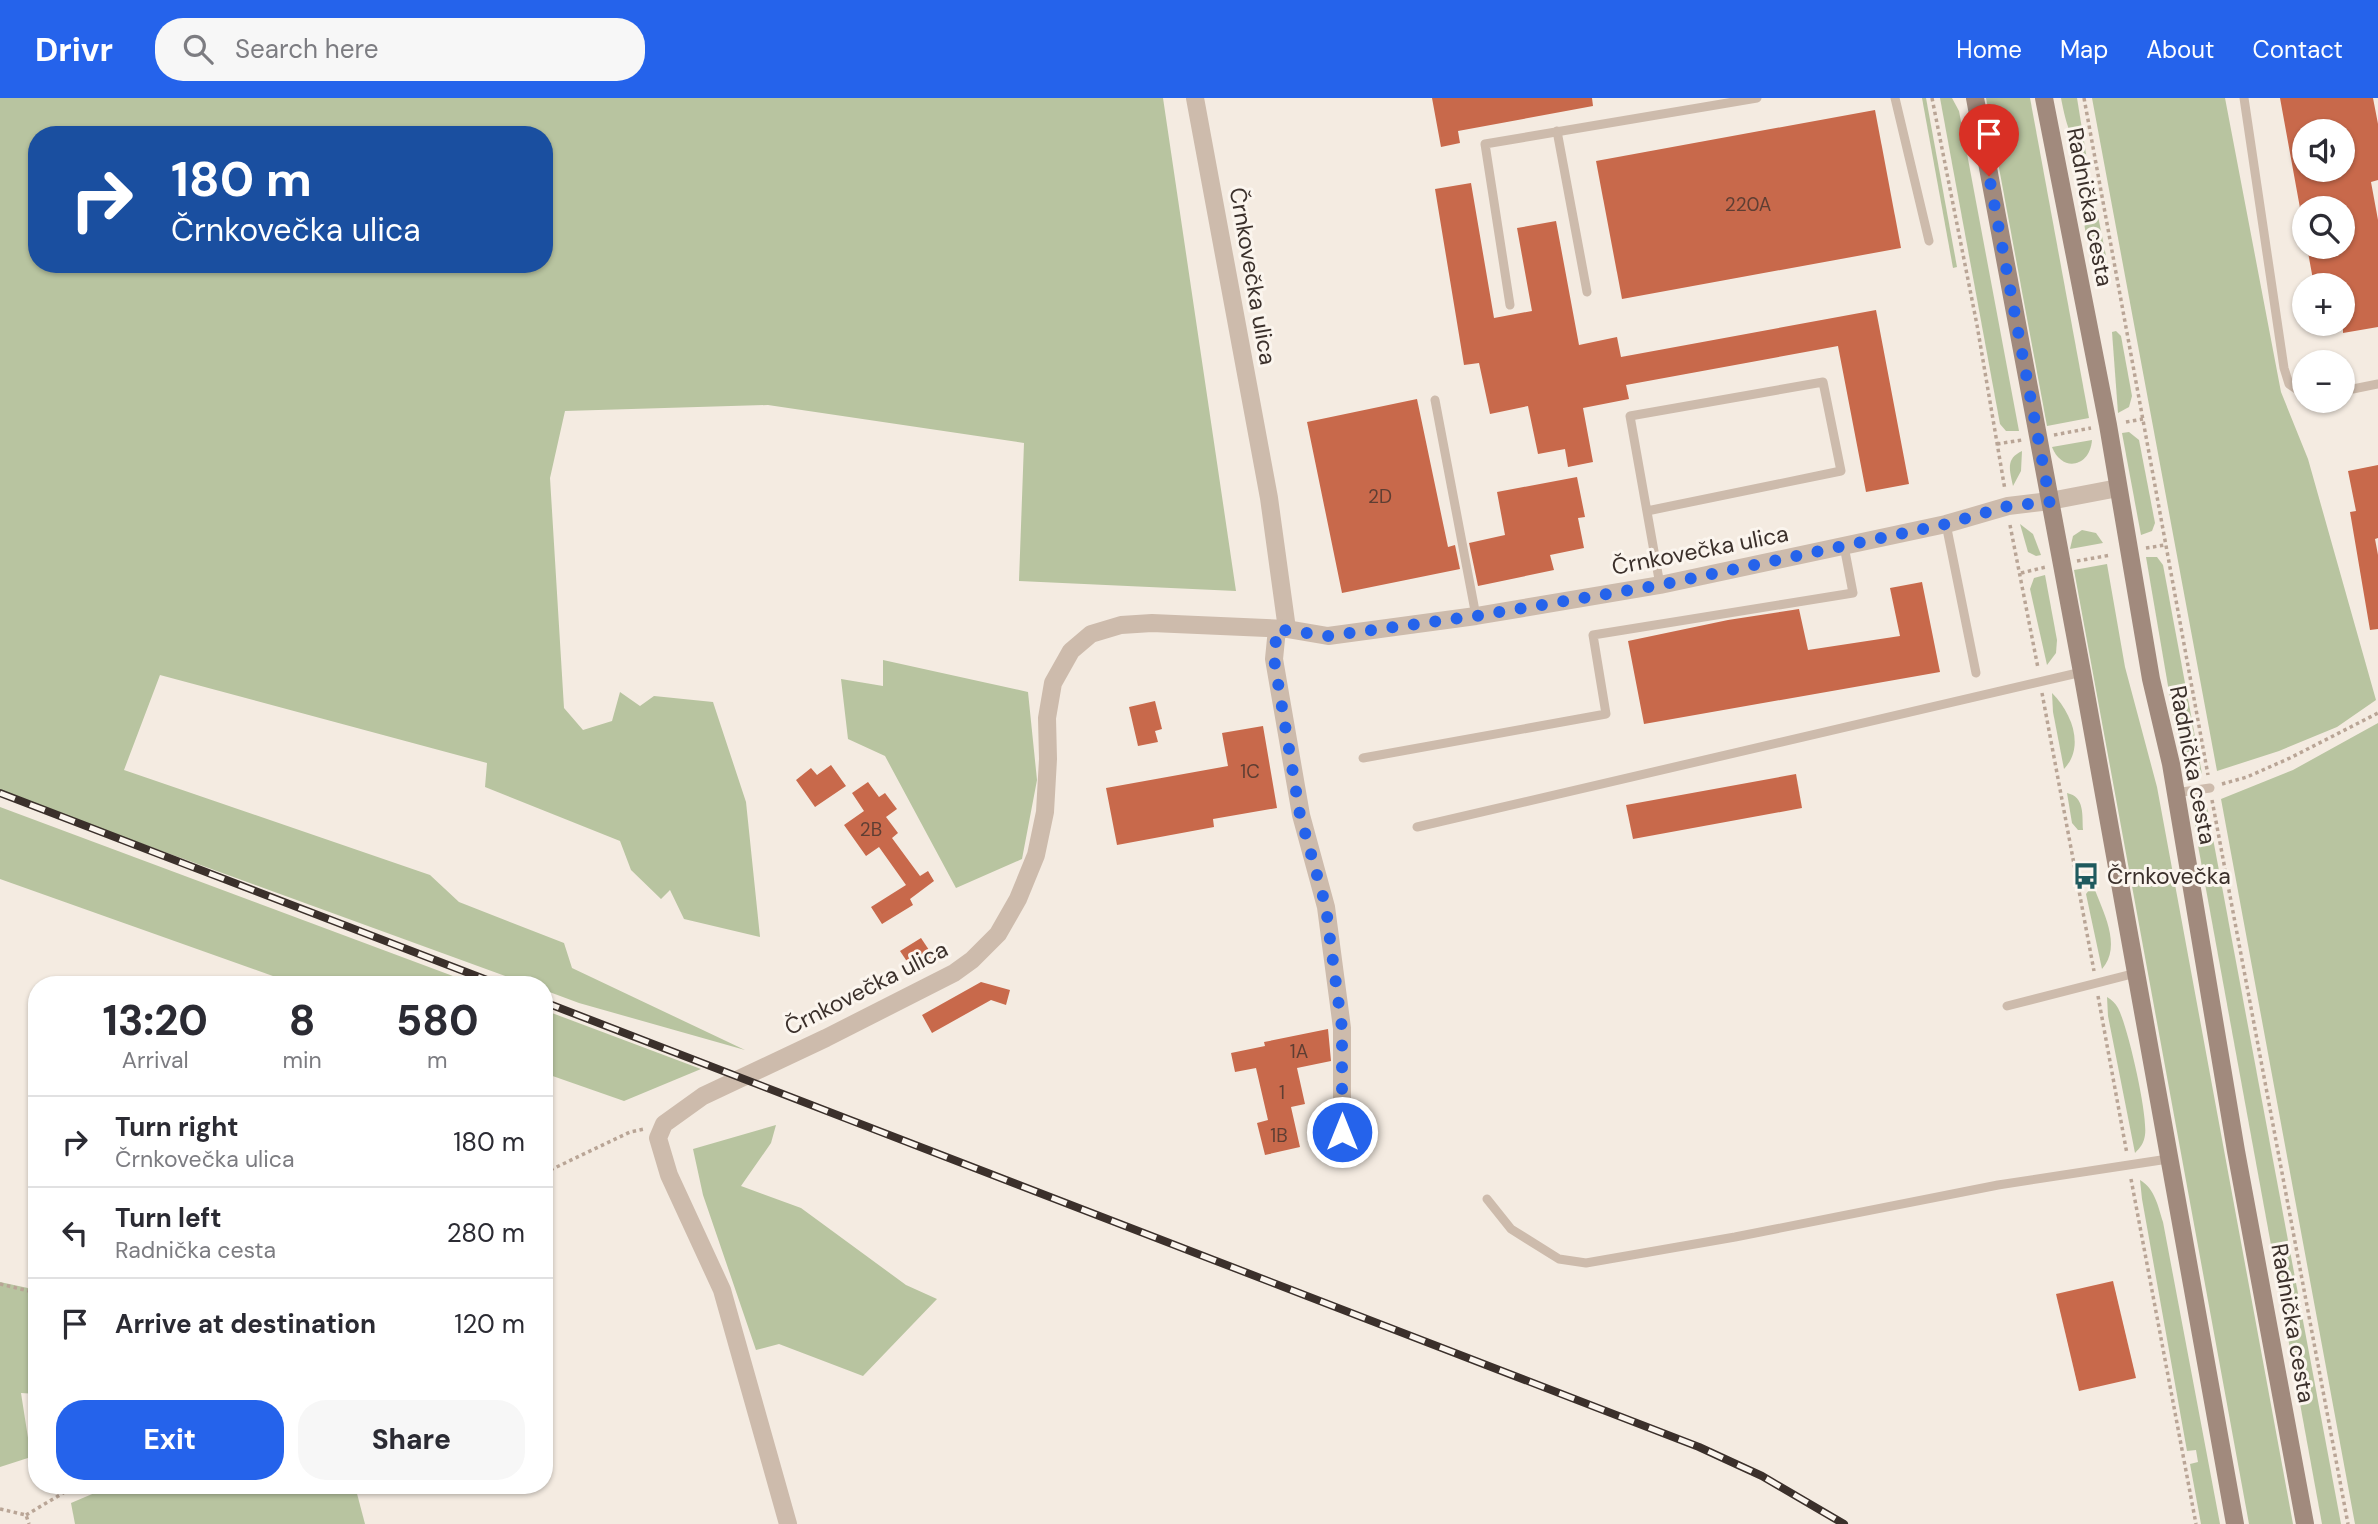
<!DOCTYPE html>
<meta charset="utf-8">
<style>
:root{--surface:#fff;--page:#f7f7f7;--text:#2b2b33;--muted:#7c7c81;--line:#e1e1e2;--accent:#2563eb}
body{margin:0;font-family:"DM Sans",sans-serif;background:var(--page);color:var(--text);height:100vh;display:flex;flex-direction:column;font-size:26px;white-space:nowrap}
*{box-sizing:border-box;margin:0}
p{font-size:23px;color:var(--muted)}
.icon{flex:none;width:38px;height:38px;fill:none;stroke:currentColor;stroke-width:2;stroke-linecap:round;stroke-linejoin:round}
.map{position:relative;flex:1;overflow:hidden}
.details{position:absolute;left:28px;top:878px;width:525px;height:518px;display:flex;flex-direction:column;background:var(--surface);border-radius:28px;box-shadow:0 2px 5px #0004}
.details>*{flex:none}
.guide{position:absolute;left:28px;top:28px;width:525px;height:147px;border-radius:28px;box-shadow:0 2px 5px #0004;background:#1a4fa0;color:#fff;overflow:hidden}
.fabs{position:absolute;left:2292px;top:21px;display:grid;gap:14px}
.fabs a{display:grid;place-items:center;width:63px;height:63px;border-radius:50%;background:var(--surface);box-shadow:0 2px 5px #0004;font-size:35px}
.pin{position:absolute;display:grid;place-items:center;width:60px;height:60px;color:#fff;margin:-72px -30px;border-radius:50% 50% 50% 0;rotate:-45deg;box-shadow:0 0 7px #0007}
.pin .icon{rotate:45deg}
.me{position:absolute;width:77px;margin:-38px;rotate:0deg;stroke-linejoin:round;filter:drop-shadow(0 0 5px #0008)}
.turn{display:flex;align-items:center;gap:24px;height:147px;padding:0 28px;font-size:32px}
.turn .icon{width:91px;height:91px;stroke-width:2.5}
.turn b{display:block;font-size:49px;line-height:60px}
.eta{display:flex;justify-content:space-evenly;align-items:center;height:119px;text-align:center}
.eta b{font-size:42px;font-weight:800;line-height:49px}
.button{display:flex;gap:14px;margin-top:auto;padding:14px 28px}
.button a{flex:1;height:80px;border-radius:28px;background:var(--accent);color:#fff;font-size:28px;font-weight:800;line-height:80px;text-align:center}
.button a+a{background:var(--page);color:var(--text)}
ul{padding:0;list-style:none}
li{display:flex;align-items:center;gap:21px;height:91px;padding:0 28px;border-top:2px solid var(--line)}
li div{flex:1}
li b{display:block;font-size:26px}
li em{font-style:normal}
header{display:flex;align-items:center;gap:42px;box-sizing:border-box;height:98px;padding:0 35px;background:var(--accent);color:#fff}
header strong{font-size:33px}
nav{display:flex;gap:38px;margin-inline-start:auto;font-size:24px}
.search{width:490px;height:63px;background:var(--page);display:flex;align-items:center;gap:18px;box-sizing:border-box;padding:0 24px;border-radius:28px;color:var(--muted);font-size:26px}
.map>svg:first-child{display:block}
.green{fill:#b8c4a0;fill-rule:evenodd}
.building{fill:#c8694b;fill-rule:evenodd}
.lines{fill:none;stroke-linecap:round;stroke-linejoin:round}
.path{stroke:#b9a596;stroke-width:3.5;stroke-dasharray:3.5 3.5;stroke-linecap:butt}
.service{stroke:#cdbbac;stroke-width:9}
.minor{stroke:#cdbbac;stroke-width:18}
.secondary{stroke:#a18a7d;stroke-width:18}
.rail-casing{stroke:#3b302b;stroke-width:8}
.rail{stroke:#fbf5ee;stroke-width:5;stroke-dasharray:16;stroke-linecap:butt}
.route{stroke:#2563eb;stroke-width:12;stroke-dasharray:0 21.6}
.labels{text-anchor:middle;stroke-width:6;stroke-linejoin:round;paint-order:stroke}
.number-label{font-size:19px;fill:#5e3e33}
.street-label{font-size:23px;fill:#3b302b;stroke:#fbf5ee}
.poi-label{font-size:23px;fill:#3b302b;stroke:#fbf5ee;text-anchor:start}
</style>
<header>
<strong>Drivr</strong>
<div class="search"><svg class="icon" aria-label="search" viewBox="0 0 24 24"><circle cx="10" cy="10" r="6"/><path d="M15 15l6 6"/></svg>Search here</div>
<nav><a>Home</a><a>Map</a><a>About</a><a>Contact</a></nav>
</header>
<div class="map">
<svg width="2378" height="1426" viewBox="0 0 2378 1426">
<rect width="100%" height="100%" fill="#f4ebe1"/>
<!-- green -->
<g class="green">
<path d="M0,0H1163L1236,493L1019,483L1024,345L768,307L565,313L550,380L564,610L583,632L612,623L620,594L640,608L654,598L713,604L746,704L760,839L684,821L670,792L661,801L631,772L620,743L485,689L487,665L160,577L124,672L430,777L459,804L564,845L572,870L745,952L579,905L544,892V887H530L0,694ZM37,37H544V166H37Z"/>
<polygon points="1922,0 1926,0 1957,169 1953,170"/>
<polygon points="1940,0 1952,0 1959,13 2019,333 2006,333 2000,326"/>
<polygon points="1986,0 2030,0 2089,320 2047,328"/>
<path d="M2061,0H2077L2087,62C2071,47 2065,21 2061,0Z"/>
<polygon points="2092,0 2225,0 2281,294 2308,361 2376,602 2337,629 2279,653 2217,673"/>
<path d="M2093,93L2108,168V172L2102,178C2091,150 2073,120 2093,93Z"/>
<polygon points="2116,233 2121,238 2132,298 2129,309 2118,315 2112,234"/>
<polygon points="2129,334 2139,342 2155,425 2152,433 2141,437 2122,335"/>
<path d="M2092,342C2090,369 2062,375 2052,349Z"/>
<path d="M2022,353L2021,373L2013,388C2010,372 2005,361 2022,353Z"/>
<polygon points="2020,426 2033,436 2041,457 2036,458 2028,454"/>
<polygon points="2082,432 2096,435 2103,445 2070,451 2073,438"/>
<polygon points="2146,459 2157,459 2163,467 2202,676 2188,663 2174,623"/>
<polygon points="2107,466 2125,569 2157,689 2293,1426 2249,1426 2074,472"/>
<polygon points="2045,477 2057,542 2056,555 2047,567 2030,491 2034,480"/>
<polygon points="883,562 1028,594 1037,682 1022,761 956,790 885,658 848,641 841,581 883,588"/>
<path d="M2052,595C2072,615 2085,649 2064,671L2053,614Z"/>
<polygon points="2378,625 2378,1426 2355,1426 2221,701 2293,672"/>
<path d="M2067,695C2085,699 2082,717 2083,732H2078L2072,725Z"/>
<polygon points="2206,703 2341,1426 2322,1426 2195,731 2196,715"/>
<polygon points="0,709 477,887 298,887 0,781"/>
<path d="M2093,787C2102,812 2123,848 2102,871L2086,796Z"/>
<path d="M2107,899C2112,902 2115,905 2118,910C2128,929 2148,1017 2145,1037C2144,1045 2140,1050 2135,1055L2108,918Z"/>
<polygon points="544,912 701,971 624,1003 544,975"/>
<polygon points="776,1027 771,1045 741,1088 801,1110 906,1187 937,1201 863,1278 779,1246 756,1252 703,1097 693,1051"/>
<path d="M2140,1082C2155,1091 2158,1108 2163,1124L2220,1426H2201L2190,1366L2198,1364L2196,1352L2187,1353L2142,1101Z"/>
<polygon points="0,1184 37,1192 37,1296 21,1295 31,1359 0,1369"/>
<polygon points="111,1388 355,1388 365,1426 75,1426 71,1405"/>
</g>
<!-- building -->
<g class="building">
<polygon points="1432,0 1592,0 1593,8 1458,33 1460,45 1441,49"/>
<path d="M2280,0H2373L2378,26V82L2371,84L2378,122V229L2343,235V187H2314L2307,149H2343V110H2300ZM2305,33H2343V72H2305Z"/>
<polygon points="1875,12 1901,150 1622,201 1596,63"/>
<polygon points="1471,85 1494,220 1532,213 1517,130 1556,123 1579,247 1617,239 1621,259 1876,212 1909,386 1866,394 1838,248 1626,287 1629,301 1583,310 1593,364 1568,369 1565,351 1538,356 1528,308 1490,316 1479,265 1464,267 1435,91"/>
<polygon points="1417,301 1448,449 1455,447 1460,471 1342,495 1307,324"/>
<polygon points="2378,367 2378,440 2375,441 2378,457 2378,531 2370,532 2350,414 2356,413 2348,373"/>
<polygon points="1577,379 1585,419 1578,420 1584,450 1550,457 1554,472 1478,488 1469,445 1505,437 1497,394"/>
<polygon points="1922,484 1940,574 1644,626 1628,543 1728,522 1799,511 1808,552 1900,538 1890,490"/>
<polygon points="1155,603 1162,631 1155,633 1158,644 1138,648 1129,609"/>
<polygon points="1263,628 1277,710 1213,721 1214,729 1117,747 1106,690 1228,668 1222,635"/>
<polygon points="831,667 846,688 815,709 796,682 811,670 817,677"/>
<polygon points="1796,676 1802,710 1633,741 1626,707"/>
<polygon points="868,684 879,699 885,695 897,711 886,719 898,735 892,740 920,778 928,773 934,783 910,801 913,807 882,826 871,809 906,787 879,749 866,758 844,727 864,713 852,695"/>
<polygon points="921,840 933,858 912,871 900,853"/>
<polygon points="981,884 1010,892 1006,907 991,902 932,935 922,917"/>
<polygon points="1328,931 1331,963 1297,970 1305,1006 1291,1009 1300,1049 1265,1057 1257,1025 1268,1022 1256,970 1235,974 1231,955 1265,948 1264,944"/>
<polygon points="2113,1183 2136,1280 2079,1293 2056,1196"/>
</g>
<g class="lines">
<!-- path -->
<g class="path">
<polyline points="1932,0 1977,227 2005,392"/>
<polyline points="2084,0 2208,677"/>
<polyline points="2126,324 2143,321"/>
<polyline points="2054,337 2091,330"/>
<polyline points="1997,346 2022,342"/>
<polyline points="2010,427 2038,570"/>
<polyline points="2146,450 2165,447"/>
<polyline points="2077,463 2111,457"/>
<polyline points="2021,475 2046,469"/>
<polyline points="2042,595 2094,873"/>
<polyline points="2222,686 2247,679 2290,660 2378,615"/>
<polyline points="2212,702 2348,1426"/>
<polyline points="2098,898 2127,1056"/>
<polyline points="544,1075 630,1034 644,1031"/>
<polyline points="2131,1081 2196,1426"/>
<polyline points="0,1186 37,1195"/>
<polyline points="0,1411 26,1417 29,1426"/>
<polyline points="26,1417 75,1388"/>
</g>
<!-- service -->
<g class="service">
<polyline points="1895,0 1929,143"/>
<polyline points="2244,0 2284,270 2289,286 2305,297"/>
<polyline points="1557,33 1587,194"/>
<polyline points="1510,207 1485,46 1757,0"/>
<polyline points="2343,293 2378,286"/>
<polyline points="1435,302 1476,518"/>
<polyline points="1647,413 1841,373 1823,284 1630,318 1660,487"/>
<polyline points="1946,426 1976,575"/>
<polyline points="1363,660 1606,616 1593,537 1853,495 1844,448"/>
<polyline points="2175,695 2210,690"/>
<polyline points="1417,729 2082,574"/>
<polyline points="2007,908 2136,875"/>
<polyline points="1487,1101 1511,1131 1559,1161 1586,1165 1735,1139 1998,1087 2168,1061"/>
</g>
<!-- minor -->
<g class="minor">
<polyline points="1195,0 1269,400 1287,531"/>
<polyline points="1277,531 1274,561 1301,717 1326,809 1342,930 1342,1034"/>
<polyline points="788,1426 722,1192 669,1077 658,1040 664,1026 703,998 826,940 954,875 972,862 998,836 1018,801 1036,757 1045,714 1048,661 1047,620 1053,585 1071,553 1091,536 1121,527 1152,525 1287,531 1328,538 1476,518 1660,487 1946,426 2008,408 2050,403 2118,390"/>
</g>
<!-- secondary -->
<g class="secondary">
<polyline points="1975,0 2082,574 2235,1426"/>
<polyline points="2044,0 2108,327 2151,581 2171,666 2236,1053 2305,1426"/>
</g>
<defs>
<g id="rail">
<polyline points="0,695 500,887"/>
<polyline points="544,904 1699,1349 1762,1378 1844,1426"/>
</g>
</defs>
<!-- rail casing -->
<use href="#rail" class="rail-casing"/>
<!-- rail -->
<use href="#rail" class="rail"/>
</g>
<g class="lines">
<!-- route -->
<polyline class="route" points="1342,1034 1342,930 1329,834 1326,809 1300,717 1274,561 1277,531 1328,538 1476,518 1660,487 1946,426 2008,408 2050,404 1989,78"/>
</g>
<!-- icons -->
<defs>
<symbol id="bus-bare" viewBox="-9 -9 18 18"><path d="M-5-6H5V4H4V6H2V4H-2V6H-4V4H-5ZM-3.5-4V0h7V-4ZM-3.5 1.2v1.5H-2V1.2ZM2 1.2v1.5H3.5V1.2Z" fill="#1f5a5e" stroke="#fbf5ee" stroke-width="2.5" paint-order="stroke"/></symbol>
</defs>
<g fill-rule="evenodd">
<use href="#bus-bare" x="2067" y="759" width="38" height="38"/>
</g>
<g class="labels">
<!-- number labels -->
<g class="number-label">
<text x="1748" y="113">220A</text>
<text x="1380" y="405">2D</text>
<text x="1250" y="680">1C</text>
<text x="871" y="738">2B</text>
<text x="1299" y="960">1A</text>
<text x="1282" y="1001">1</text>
<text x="1279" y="1044">1B</text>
</g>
<!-- street labels -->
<g class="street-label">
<text transform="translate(2090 109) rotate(79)" y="8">Radnička cesta</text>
<text transform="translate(1253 178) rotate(80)" y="8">Črnkovečka ulica</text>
<text transform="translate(1700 452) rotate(-11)" y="8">Črnkovečka ulica</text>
<text transform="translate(2193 667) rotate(79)" y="8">Radnička cesta</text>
<text transform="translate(866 890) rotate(-27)" y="8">Črnkovečka ulica</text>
<text transform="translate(2293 1225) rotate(80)" y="8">Radnička cesta</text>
</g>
<!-- poi labels -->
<g class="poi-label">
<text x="2107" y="786">Črnkovečka</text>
</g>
</g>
</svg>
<div class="fabs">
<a><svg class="icon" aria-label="sound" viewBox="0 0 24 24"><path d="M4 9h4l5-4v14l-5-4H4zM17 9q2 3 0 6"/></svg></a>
<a><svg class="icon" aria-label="search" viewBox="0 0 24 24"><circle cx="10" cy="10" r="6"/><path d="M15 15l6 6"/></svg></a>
<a>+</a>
<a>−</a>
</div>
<div class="pin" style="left:1989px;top:78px;background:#d93025"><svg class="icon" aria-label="arrive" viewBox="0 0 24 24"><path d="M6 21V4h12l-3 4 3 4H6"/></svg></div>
<svg class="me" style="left:1342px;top:1034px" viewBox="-20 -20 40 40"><circle r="17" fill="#2563eb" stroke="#fff" stroke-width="3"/><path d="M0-11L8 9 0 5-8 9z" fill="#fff"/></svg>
<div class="guide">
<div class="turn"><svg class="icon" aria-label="right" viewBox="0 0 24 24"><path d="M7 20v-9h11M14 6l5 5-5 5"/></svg><div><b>180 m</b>Črnkovečka ulica</div></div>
</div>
<section class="details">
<div class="eta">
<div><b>13:20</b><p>Arrival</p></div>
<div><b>8</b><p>min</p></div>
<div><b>580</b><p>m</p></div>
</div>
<ul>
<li><svg class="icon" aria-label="right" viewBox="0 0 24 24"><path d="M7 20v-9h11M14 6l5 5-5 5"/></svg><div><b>Turn right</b><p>Črnkovečka ulica</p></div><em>180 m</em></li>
<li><svg class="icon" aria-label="left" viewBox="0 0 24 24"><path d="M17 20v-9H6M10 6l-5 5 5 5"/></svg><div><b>Turn left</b><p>Radnička cesta</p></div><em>280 m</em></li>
<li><svg class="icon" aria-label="arrive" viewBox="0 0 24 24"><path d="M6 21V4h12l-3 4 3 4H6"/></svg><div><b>Arrive at destination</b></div><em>120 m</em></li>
</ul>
<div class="button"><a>Exit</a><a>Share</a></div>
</section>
</div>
